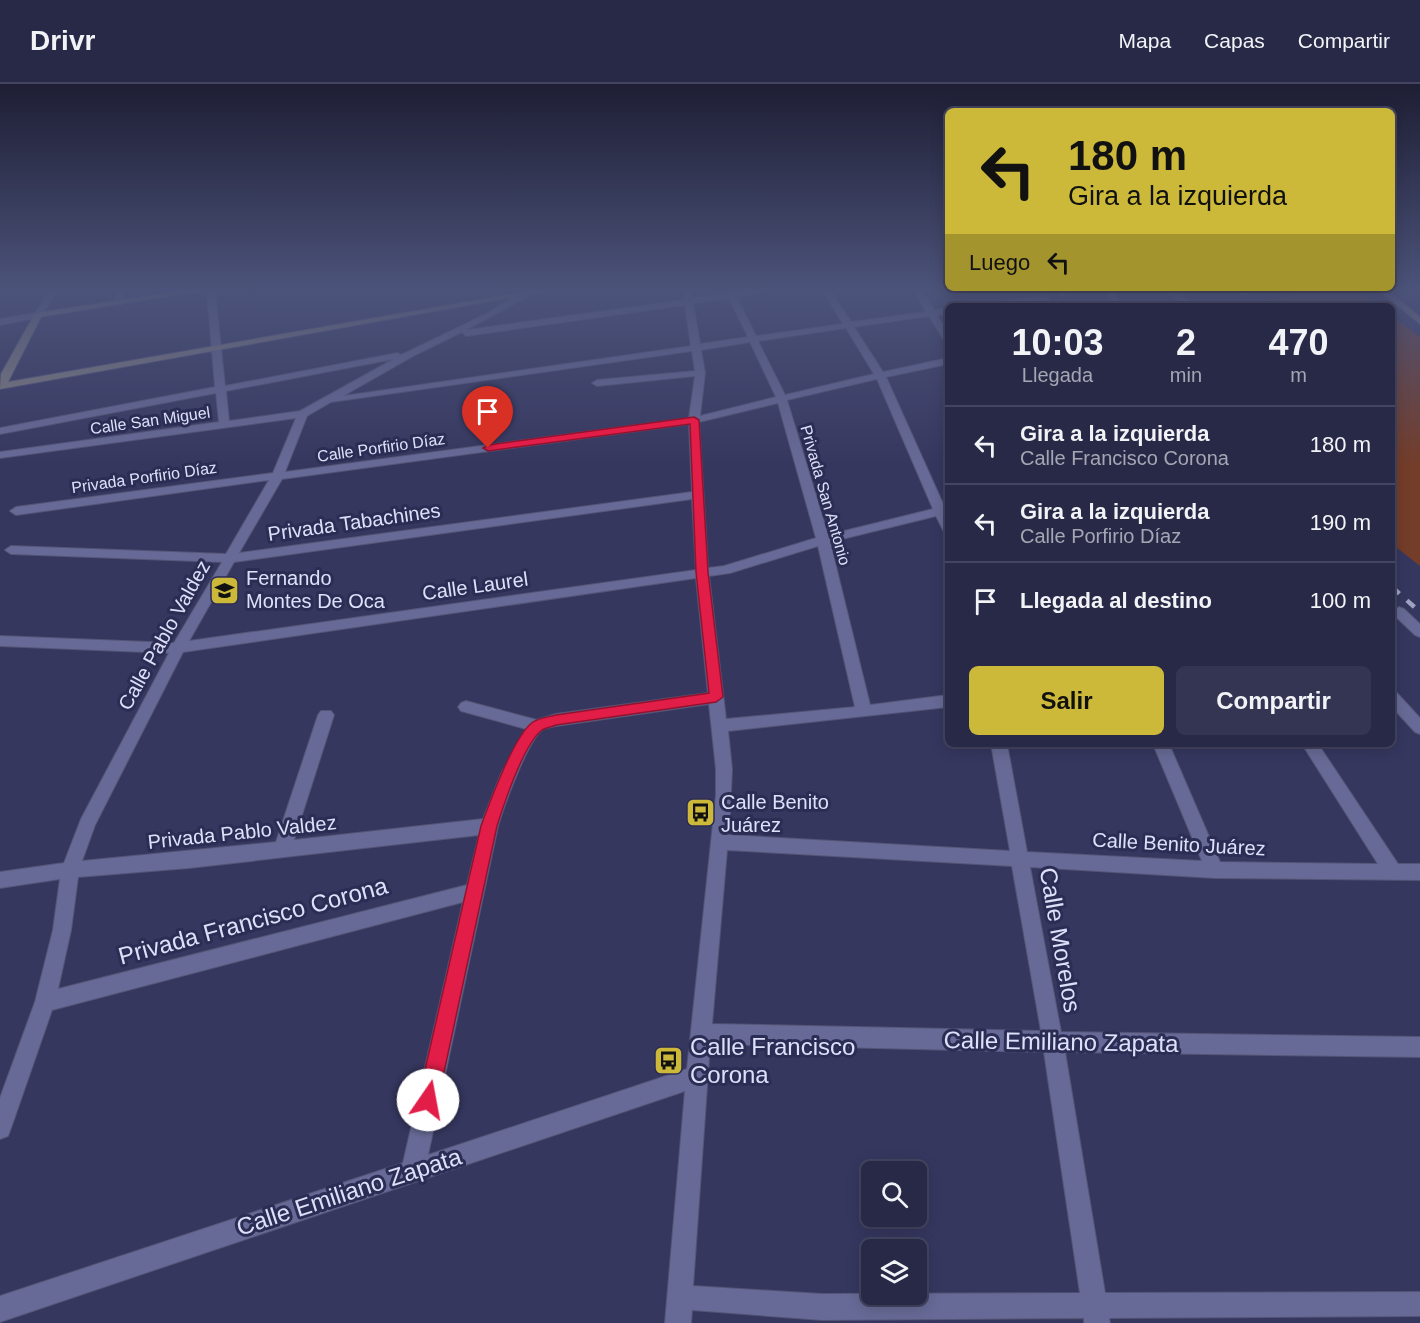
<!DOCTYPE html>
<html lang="es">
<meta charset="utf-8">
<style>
:root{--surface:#282947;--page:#343552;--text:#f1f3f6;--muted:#a5a6b4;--line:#444560;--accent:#ccb939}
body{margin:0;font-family:Helvetica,sans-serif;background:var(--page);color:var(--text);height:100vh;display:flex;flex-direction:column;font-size:22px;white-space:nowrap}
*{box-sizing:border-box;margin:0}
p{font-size:20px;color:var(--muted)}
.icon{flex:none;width:33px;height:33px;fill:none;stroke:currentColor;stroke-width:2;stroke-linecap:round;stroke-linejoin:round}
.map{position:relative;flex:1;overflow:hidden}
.panel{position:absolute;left:945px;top:219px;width:450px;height:444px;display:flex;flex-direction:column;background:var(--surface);border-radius:9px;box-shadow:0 3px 15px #0003,0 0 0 2px var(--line)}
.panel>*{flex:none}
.guide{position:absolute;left:945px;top:24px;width:450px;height:183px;border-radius:9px;box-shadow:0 3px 15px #0003,0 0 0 2px var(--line);background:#ccb939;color:#111;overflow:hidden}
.controls{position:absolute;left:861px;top:1077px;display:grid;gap:12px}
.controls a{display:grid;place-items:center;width:66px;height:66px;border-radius:9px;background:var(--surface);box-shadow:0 3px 15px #0003,0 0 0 2px var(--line);font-size:30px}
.pin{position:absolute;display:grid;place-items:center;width:51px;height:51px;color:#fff;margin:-62px -26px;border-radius:50% 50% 50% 0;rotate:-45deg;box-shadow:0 0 6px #0007}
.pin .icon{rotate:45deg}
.me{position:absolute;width:66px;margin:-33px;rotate:12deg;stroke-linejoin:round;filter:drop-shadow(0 0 4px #0008)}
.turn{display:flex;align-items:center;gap:21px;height:126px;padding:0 24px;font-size:27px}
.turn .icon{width:78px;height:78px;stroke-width:2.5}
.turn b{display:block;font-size:42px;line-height:51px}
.then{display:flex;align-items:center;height:57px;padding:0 24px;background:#0003;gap:12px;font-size:22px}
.eta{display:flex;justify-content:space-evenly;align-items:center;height:102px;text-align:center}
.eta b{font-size:36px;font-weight:600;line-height:42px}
.primary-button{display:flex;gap:12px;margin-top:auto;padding:12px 24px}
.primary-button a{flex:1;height:69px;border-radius:9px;background:var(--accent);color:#111;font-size:24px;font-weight:600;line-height:69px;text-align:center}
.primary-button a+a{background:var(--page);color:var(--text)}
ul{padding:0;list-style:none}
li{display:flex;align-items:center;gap:18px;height:78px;padding:0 24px;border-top:2px solid var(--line)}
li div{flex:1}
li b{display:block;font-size:22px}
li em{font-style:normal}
header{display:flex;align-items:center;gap:36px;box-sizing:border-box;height:84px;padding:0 30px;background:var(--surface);border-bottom:2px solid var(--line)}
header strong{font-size:28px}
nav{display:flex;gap:33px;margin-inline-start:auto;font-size:21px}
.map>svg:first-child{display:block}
.green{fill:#733d2a}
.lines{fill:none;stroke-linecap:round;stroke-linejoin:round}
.street-casing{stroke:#545476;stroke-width:2}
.secondary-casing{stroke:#545476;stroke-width:2}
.street{fill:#676a96;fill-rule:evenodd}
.secondary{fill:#84817f;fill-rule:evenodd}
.rail-far1{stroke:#9fa1c0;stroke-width:3;stroke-dasharray:7 7;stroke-linecap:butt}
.rail{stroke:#9fa1c0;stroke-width:4.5;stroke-dasharray:10 10;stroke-linecap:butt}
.route{fill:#e11d48;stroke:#92132f;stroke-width:1.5}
.labels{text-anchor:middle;stroke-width:6;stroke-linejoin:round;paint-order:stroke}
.far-street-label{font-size:16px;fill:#dee0fa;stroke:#2c2d54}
.street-label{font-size:20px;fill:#dee0fa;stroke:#2c2d54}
.poi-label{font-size:20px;fill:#dee0fa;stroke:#2c2d54;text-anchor:start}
.near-street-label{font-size:24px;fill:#dee0fa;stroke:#2c2d54}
.near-poi-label{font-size:24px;fill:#dee0fa;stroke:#2c2d54;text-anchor:start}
</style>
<header>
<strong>Drivr</strong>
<nav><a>Mapa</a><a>Capas</a><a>Compartir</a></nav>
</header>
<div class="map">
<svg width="1420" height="1239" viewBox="0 0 1420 1239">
<rect width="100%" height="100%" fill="#36375f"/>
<!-- green -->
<g class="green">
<polygon points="1313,207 1357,207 1378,222 1237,222"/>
<polygon points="1392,232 1420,253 1420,482 1392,460"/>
</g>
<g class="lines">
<defs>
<g id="street">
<polygon points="49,207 57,207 41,233 0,241 0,235 35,229"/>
<polygon points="117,207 125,207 122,221 115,219"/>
<path d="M207,207H215L225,302L397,269L401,271L484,231L525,207L534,209L466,246L684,216L683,207H691L692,214L746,207H767L737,213L756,252L843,240L823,207H831L851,238L926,228L914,207H922L934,226L948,224V230L937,231L948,249V259L945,258L929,232L854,243L883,288L948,274V280L886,293L944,422L948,421V449L944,448L936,432L830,458L870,621L948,611V623L728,647L732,685L729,751L1010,767L991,660H1007L1027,768L1202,777L1153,660H1169L1220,778L1378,780L1302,660H1318L1398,780H1420V796L1215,794L1030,783L1061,948L1420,953V973L1065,968L1105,1209L1420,1208V1232L1109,1234L1110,1239H1084V1234L822,1236L692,1226L691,1239H665L685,1007L0,1238V1212L403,1079L463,818L52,926L11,1044L8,1052L0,1055V1014L35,918L53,846L60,795L0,804V788L64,779L81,735L169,569L0,562V552L174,559L222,478L11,470L5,466L11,462L226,470L269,396L16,431L10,427L16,423L273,389L296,334L0,374V368L219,338L216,309L0,350V344L215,303ZM729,214L748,253L700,260L693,219ZM685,221L691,262L343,312L415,271L462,248L466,252ZM846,244L874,290L785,311L758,257ZM750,258L776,313L700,332L705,289L701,266ZM692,267L695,287L597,296L592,299L597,302L695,292L689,334L285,388L307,332L331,318ZM394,275L300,327L229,337L226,307ZM877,295L933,425L828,451L787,316ZM778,319L816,454L724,482L708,484L699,338ZM689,340L692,408L239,469L282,395ZM692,415L696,486L189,557L234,478ZM818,462L855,623L726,635L709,492L730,489ZM696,494L708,609L556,630L537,636L466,617L461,619L458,623L461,627L526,645L501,690L483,735L294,756L334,631L331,627H321L318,631L276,758L82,777L95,741L183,568ZM709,620L716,685V711L687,985L428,1071L498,742C504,722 527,658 542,646C545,644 552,643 556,642ZM479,751L467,801L58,905L71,846L78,793L189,784ZM727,766L1012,782L1041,947L712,940ZM710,960L1044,968L1080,1209L822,1210L693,1202Z"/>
<polygon points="1106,207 1114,207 1121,222 1113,222"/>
<polygon points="1165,207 1175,207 1189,217 1182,219"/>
<polygon points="1237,207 1247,207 1249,209 1245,211"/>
<polygon points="1046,212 1049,212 1049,216 1005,222 982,222 986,219"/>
<polygon points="1399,523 1404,525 1420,540 1420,553 1415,551 1394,531 1392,528"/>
<polygon points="1392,607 1397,609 1420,634 1420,650 1415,648 1392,623"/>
</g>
<g id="secondary">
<polygon points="180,207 200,207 41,233 8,298 529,207 547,207 0,305 1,290 35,229"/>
<polygon points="1380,207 1389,207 1420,233 1420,240"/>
</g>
</defs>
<!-- street casing -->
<use href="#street" class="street-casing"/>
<!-- secondary casing -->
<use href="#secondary" class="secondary-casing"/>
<!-- street -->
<use href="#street" class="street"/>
<!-- secondary -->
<use href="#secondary" class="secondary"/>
<!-- rail-far1 -->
<polyline class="rail-far1" points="1060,207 1072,222"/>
<!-- rail -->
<polyline class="rail" points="1392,503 1420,528"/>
</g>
<!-- sky -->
<linearGradient id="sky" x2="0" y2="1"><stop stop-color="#1e1e34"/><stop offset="0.54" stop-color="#4c537a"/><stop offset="1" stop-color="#4c537a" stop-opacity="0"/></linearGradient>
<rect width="1420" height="380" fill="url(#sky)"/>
<!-- route -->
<path class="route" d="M694,333L699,336L708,488L723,613L716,618L556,641C552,643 545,644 542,646C524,660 504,720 497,742L438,1016L435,1023L428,1026L421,1023L418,1016L481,742C489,720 515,650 533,638C539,634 549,633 556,631L709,609L696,488L690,340L488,367L483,364L488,361Z"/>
<!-- icons -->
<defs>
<symbol id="school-square" viewBox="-11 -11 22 22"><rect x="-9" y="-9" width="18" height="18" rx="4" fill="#ccb939" stroke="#2c2d54"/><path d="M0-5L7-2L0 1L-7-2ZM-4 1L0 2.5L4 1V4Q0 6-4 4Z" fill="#111"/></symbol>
<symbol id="bus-square" viewBox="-11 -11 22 22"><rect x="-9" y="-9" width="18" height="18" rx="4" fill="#ccb939" stroke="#2c2d54"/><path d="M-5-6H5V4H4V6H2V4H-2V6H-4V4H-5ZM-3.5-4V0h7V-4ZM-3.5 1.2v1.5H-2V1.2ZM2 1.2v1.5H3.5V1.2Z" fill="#111"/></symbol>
</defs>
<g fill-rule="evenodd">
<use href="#school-square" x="208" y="490" width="33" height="33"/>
<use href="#bus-square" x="684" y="712" width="33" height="33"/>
<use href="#bus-square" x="652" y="960" width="33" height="33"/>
</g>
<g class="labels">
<!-- far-street labels -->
<g class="far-street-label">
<text transform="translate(150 336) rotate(-8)" y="6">Calle San Miguel</text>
<text transform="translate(381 363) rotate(-8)" y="6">Calle Porfirio Díaz</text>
<text transform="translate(144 393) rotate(-8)" y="6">Privada Porfirio Díaz</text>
<text transform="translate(826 411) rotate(74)" y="6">Privada San Antonio</text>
</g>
<!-- street labels -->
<g class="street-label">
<text transform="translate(354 438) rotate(-8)" y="7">Privada Tabachines</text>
<text transform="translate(475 502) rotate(-8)" y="7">Calle Laurel</text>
<text transform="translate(164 551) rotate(-61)" y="7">Calle Pablo Valdez</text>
<text transform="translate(242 748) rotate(-6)" y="7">Privada Pablo Valdez</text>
<text transform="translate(1179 760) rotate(3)" y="7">Calle Benito Juárez</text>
</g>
<!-- poi labels -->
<g class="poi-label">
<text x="246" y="501">Fernando<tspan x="246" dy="23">Montes De Oca</tspan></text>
<text x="721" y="725">Calle Benito<tspan x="721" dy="23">Juárez</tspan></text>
</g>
<!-- near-street labels -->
<g class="near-street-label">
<text transform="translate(253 837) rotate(-15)" y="8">Privada Francisco Corona</text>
<text transform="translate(1060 856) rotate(80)" y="8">Calle Morelos</text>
<text transform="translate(1061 958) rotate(1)" y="8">Calle Emiliano Zapata</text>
<text transform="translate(349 1108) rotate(-18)" y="8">Calle Emiliano Zapata</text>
</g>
<!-- near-poi labels -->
<g class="near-poi-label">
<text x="690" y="971">Calle Francisco<tspan x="690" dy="28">Corona</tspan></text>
</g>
</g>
</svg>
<div class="controls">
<a><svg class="icon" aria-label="search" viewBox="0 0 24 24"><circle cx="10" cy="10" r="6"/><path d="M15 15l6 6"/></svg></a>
<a><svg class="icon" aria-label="layers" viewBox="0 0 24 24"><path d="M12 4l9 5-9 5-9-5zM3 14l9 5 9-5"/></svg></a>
</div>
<div class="pin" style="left:488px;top:364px;background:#d93025"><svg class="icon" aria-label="arrive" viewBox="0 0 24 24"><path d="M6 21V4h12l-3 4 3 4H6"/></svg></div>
<svg class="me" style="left:428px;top:1016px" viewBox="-20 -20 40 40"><circle r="19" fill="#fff"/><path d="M0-13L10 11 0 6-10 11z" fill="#e11d48"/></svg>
<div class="guide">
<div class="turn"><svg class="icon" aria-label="left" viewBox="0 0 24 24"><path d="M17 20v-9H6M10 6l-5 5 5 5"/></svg><div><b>180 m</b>Gira a la izquierda</div></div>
<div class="then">Luego<svg class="icon" aria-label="left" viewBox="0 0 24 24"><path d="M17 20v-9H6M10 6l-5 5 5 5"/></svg></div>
</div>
<section class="panel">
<div class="eta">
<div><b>10:03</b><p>Llegada</p></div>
<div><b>2</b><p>min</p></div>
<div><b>470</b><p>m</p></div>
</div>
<ul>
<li><svg class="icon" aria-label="left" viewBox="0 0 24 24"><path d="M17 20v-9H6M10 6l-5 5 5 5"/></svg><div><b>Gira a la izquierda</b><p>Calle Francisco Corona</p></div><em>180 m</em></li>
<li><svg class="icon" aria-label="left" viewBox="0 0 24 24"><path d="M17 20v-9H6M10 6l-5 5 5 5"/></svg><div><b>Gira a la izquierda</b><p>Calle Porfirio Díaz</p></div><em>190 m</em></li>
<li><svg class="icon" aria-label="arrive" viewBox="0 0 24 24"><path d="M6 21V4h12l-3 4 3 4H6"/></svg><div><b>Llegada al destino</b></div><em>100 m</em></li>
</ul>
<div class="primary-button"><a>Salir</a><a>Compartir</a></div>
</section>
</div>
